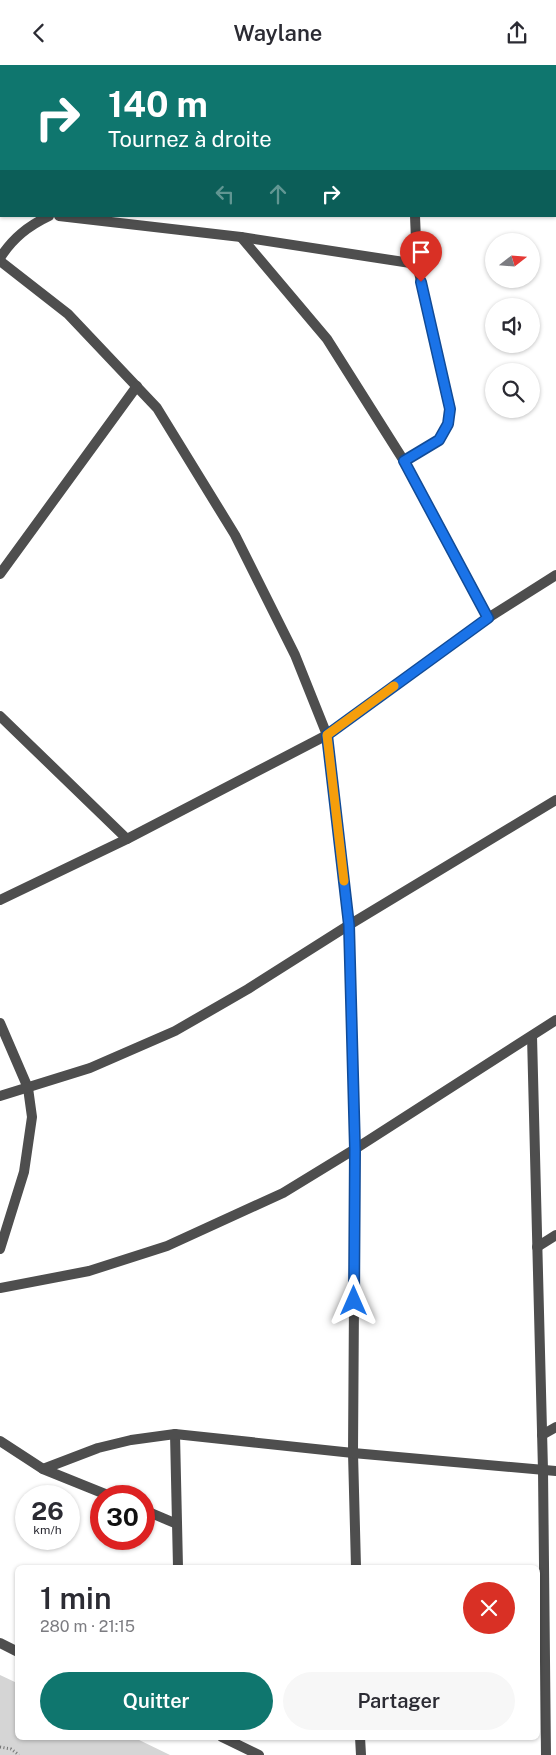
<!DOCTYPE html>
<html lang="fr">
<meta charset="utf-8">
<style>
:root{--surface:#fff;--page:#f7f7f7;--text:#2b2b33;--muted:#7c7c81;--accent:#0f766e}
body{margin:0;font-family:"Public Sans",sans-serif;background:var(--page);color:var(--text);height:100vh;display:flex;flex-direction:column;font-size:19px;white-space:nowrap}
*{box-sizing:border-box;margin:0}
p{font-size:16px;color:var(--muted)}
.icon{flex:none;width:28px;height:28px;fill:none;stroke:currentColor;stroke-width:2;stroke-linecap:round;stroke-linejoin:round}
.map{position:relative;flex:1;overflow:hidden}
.details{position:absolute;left:15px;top:1500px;width:525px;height:175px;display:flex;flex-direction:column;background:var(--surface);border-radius:8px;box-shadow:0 1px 4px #0004}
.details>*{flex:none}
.top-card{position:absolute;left:0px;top:0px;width:556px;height:152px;box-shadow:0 1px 4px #0004;background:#0f766e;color:#fff;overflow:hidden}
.needle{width:32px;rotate:73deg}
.tools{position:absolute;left:485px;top:168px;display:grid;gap:10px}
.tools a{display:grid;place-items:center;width:55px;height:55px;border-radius:50%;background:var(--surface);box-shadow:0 1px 4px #0004;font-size:25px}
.speed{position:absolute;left:15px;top:1420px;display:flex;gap:10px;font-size:25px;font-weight:700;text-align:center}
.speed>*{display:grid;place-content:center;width:65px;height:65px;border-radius:50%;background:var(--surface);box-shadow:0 1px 4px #0004;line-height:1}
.speed small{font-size:12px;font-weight:400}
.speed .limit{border:8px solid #d22;background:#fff;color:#111}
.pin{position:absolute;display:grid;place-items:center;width:42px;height:42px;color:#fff;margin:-51px -21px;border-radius:50% 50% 50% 0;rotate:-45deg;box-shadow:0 0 5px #0007}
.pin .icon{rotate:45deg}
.me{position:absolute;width:55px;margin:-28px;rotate:0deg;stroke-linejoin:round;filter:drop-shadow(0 0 4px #0008)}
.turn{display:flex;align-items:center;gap:18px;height:105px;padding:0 25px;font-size:22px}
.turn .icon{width:65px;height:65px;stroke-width:2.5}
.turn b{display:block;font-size:35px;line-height:42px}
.lanes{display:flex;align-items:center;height:48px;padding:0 25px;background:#0003;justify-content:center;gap:25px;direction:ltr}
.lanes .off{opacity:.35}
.round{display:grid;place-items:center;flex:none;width:52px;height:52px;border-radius:26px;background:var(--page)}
.headline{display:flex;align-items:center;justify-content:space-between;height:85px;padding:0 25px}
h1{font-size:30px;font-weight:600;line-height:38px}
.button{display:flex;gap:10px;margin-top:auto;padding:10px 25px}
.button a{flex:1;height:58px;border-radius:30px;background:var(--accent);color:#fff;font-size:20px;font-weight:600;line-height:58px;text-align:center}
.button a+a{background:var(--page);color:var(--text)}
header{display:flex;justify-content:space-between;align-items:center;height:65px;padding:0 25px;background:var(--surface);font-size:22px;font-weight:600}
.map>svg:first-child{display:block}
.green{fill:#d5d5d5}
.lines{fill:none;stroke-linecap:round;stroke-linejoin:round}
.path{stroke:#707070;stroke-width:3;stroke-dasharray:1 2.5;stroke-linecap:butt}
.minor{stroke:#4e4e4e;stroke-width:10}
.route-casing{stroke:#114b97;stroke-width:12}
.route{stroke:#1a73e8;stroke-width:9}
.slow{stroke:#f59e0b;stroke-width:9}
</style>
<header><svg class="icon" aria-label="back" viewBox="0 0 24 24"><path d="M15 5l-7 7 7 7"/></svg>Waylane<svg class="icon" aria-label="share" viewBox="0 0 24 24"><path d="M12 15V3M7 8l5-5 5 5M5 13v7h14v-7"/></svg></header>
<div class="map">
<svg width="556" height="1690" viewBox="0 0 556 1690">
<rect width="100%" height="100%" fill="#fff"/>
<!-- green -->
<polygon class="green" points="0,1610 17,1618 18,1672 135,1673 170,1690 0,1690"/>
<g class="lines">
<!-- path -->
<polyline class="path" points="0,1682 11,1684 19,1690"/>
<!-- minor -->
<g class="minor">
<polyline points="383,0 387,1"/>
<polyline points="555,43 556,43"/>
<polyline points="59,151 241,172 417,199"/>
<polyline points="241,172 327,274 404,396 488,553"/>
<path d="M0,193C13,173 28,161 49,151"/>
<polyline points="0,196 68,249 157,343 235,470 295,590 327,670 349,860 355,1084 353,1388 356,1502"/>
<polyline points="404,396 439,375 448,359 450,344 417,199 415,151"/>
<polyline points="0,509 137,321"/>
<polyline points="0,651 127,774"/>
<polyline points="0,835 127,774 327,670 488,553 556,510"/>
<polyline points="0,958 28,1023 32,1052 24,1107 0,1184"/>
<polyline points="532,971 543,1405 546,1690"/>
<polyline points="0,1031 90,1003 175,966 248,924 349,860 556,735"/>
<polyline points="537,1182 556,1170"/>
<polyline points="0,1223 89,1206 167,1181 283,1128 355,1084 556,955"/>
<polyline points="175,1369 178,1502"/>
<polyline points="542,1370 556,1362"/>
<polyline points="0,1376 43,1404 110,1431"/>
<polyline points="43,1404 98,1383 131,1375 175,1369 353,1388 556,1406"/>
<polyline points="144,1445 177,1459"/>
<polyline points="0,1578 18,1587"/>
<polyline points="222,1672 259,1690"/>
<polyline points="360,1672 361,1690"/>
</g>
</g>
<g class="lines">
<defs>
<polyline id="route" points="354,1236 355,1084 349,860 327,670 488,553 404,396 439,375 448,359 450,344 421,217"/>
</defs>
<!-- route casing -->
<use href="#route" class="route-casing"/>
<!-- route -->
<use href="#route" class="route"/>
<!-- slow -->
<polyline class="slow" points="344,816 327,670 394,621"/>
</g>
</svg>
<div class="tools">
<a><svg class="needle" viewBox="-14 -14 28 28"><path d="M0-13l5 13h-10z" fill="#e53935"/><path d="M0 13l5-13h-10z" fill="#7c7c81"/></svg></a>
<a><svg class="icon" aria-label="sound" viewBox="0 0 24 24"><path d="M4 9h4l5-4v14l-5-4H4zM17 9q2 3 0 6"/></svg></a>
<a><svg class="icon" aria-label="search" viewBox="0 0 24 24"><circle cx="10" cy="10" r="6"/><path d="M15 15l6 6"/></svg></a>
</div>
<div class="speed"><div>26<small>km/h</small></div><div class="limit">30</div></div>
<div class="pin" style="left:421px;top:217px;background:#d93025"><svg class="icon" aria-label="arrive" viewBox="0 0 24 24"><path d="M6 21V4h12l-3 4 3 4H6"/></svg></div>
<svg class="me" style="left:354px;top:1236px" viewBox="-20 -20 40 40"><path d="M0-17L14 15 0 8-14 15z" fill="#1a73e8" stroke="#fff" stroke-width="4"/></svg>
<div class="top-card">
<div class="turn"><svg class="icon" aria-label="right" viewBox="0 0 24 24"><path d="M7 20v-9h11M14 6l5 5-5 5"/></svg><div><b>140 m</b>Tournez à droite</div></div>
<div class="lanes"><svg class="icon off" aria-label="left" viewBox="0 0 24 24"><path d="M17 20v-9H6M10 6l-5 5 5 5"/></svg><svg class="icon off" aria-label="ahead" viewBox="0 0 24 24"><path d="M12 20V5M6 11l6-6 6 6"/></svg><svg class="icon" aria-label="right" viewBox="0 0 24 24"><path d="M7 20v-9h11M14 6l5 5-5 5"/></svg></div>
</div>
<section class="details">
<div class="headline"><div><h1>1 min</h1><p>280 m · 21:15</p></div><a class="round" style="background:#d93025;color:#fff"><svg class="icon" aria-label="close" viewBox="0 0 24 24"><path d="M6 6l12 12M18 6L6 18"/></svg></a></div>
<div class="button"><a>Quitter</a><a>Partager</a></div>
</section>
</div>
